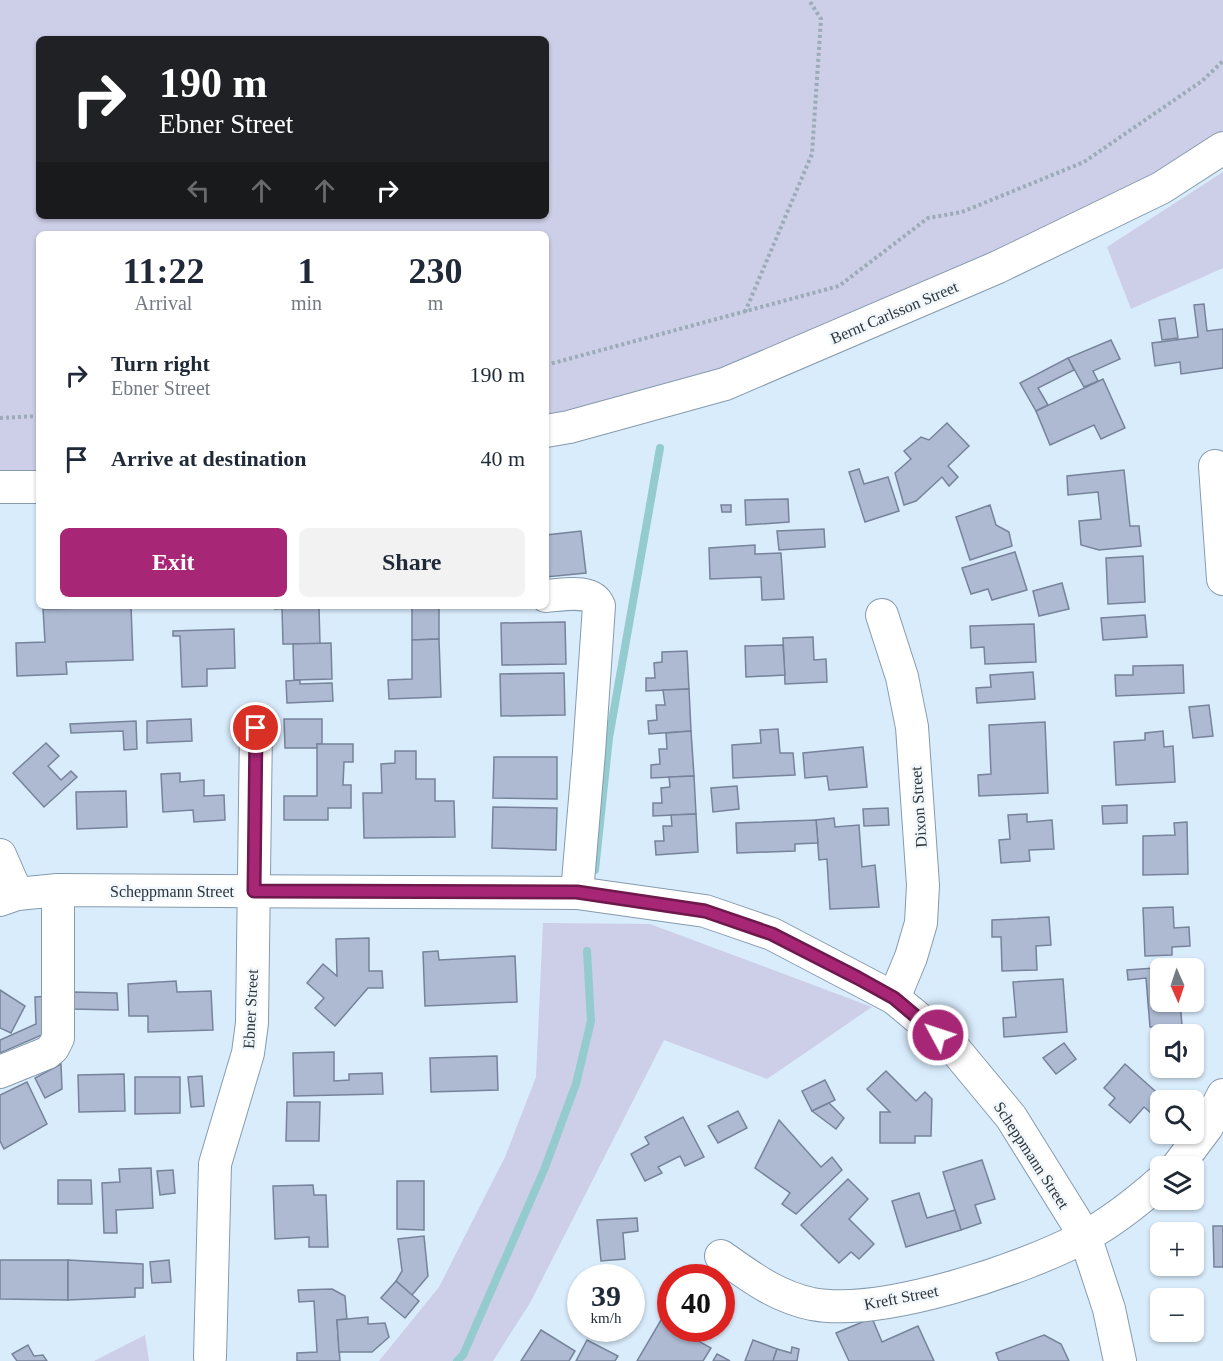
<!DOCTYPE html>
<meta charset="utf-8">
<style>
:root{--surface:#fff;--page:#f2f2f3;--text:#1f2937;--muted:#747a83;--accent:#a72675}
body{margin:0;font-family:"Times New Roman",serif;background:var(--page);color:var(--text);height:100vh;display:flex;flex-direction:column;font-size:22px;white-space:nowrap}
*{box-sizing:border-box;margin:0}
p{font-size:20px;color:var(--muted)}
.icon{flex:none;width:33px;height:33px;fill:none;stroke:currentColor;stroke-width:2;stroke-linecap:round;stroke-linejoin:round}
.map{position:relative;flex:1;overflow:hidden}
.sheet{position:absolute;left:36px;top:231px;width:513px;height:378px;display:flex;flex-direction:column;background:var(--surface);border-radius:9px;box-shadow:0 2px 4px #0004}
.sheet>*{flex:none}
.hud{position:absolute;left:36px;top:36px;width:513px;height:183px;border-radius:9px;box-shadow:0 2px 4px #0004;background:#202124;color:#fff;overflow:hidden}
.needle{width:39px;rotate:177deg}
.buttons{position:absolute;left:1150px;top:958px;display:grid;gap:12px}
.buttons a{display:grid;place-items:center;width:54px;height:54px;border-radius:9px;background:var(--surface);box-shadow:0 2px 4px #0004;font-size:30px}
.speed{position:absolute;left:567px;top:1264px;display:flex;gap:12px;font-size:30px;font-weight:700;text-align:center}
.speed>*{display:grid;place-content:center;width:78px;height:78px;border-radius:50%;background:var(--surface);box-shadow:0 2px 4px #0004;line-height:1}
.speed small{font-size:15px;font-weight:400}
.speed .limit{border:9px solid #d22;background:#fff;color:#111}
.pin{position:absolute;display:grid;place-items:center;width:51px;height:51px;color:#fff;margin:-26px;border:3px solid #fff;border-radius:50%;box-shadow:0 2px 6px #0007}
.me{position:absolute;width:66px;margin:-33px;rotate:310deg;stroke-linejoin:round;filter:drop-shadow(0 0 4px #0008)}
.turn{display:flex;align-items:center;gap:21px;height:126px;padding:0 24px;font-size:27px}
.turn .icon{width:78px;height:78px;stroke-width:2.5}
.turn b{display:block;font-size:42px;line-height:51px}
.lanes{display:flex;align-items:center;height:57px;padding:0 24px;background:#0003;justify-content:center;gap:30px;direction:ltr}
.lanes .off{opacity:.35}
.eta{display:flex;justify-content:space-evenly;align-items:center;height:102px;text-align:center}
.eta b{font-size:36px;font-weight:800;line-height:42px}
.action{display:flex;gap:12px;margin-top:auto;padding:12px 24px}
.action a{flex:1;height:69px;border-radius:9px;background:var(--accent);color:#fff;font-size:24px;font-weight:800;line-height:69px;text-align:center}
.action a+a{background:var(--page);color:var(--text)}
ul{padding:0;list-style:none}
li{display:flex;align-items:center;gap:18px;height:84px;padding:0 24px}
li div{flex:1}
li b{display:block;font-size:22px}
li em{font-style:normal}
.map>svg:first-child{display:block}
.green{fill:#cdcee7;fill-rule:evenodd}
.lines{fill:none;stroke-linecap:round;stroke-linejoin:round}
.stream{stroke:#93cbcf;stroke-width:8}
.building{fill:#adbad2;stroke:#77839a;stroke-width:1.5}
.minor-casing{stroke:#859bae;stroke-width:34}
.path{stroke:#9babb7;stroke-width:4;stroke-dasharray:3 3;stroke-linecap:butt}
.minor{stroke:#fff;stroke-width:32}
.route-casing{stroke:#6d194c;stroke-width:15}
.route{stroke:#a72675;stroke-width:10}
.labels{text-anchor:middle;stroke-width:5;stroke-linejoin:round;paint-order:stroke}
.street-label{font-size:16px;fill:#2b353c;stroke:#f2f7fb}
</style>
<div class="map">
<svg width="1223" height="1361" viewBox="0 0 1223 1361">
<rect width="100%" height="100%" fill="#d9ecfc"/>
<!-- green -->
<g class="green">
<path d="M0,0H1223V148L725,384L546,431V234H39V487H0ZM39,39H546V216H39Z"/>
<polygon points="1223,172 1223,268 1131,309 1107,247"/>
<polygon points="543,923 650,924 872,1007 767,1079 664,1040 530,1303 493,1361 379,1361 439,1287 505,1157 536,1077"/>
<polygon points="145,1335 149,1361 94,1361"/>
</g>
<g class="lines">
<!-- stream -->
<g class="stream">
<polyline points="595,870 609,738 660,448"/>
<polyline points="457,1361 463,1355 544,1170 576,1084 591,1021 587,951"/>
</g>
</g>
<!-- building -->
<g class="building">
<polygon points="1204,304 1207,331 1223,329 1223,368 1181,374 1180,362 1155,366 1152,343 1198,337 1194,305"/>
<polygon points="1175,318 1178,338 1162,340 1159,320"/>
<polygon points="1111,340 1120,359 1093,371 1098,381 1084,387 1068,358"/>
<polygon points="1068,358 1074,370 1038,388 1048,405 1036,411 1020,383"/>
<polygon points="1103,379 1125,428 1101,439 1094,425 1050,445 1036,411"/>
<polygon points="947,423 969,446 948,466 958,477 949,486 942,477 916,501 904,505 895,473 911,459 904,451 921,437 929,440"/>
<polygon points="859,469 864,484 888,477 899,511 865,522 849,472"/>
<polygon points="1124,470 1130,526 1139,526 1141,546 1099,550 1081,545 1079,521 1101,519 1098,492 1068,495 1067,476"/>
<polygon points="788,499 789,522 746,525 745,500"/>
<polygon points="721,505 731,505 731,512 722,512"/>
<polygon points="990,505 996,525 1009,532 1012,546 970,560 956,517"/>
<polygon points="824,529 825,547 779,550 777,531"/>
<polygon points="581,531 586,573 546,577 546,535"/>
<polygon points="755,545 755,554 781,553 784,599 762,600 761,577 710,579 709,548"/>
<polygon points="1015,552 1027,590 992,600 988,589 971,594 962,568"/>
<polygon points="1143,556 1145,602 1108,604 1106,558"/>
<polygon points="1062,583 1069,609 1039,616 1033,591"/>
<polygon points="88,606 131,606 133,660 66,662 67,674 17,676 16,643 45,642 43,609 88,608"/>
<polygon points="275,606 319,606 319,607 275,609"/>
<polygon points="412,606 439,606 439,639 412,640"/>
<polygon points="319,607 320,644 283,644 282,608"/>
<polygon points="1145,615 1147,637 1103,640 1101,618"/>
<polygon points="565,622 566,664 502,665 501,623"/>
<polygon points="1034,624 1036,662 985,664 984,647 971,648 970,626"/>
<polygon points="234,629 235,668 207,669 207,686 182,687 180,636 173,636 173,631"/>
<polygon points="813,637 814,660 826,659 827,682 785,684 783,638"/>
<polygon points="439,639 441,697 389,699 388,680 412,679 412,640"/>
<polygon points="331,643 332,679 294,680 293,644"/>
<polygon points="783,645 785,675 746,677 745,646"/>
<polygon points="687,651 689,689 646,691 646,678 655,678 654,663 662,662 662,652"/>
<polygon points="1183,665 1184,693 1116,696 1115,675 1133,675 1133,666"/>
<polygon points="1033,672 1035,699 977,703 976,688 991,687 990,675"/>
<polygon points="564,673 565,715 501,716 500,674"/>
<polygon points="300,680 300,684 332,683 333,701 287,703 286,681"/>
<polygon points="689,689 691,731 649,734 648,721 657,720 656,705 665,705 663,690"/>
<polygon points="1209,705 1213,736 1193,738 1189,707"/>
<polygon points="191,719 192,741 147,743 147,721"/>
<polygon points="284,719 322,719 322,744 317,744 318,748 285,748"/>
<polygon points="136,721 137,749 124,750 123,731 71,733 70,724"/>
<polygon points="1045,722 1048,793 979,796 978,775 991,774 989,725"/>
<polygon points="778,729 780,753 793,753 795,775 733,778 732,745 761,743 760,730"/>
<polygon points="691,731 694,776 651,778 651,765 660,764 659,749 667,749 666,733"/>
<polygon points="1163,731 1164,747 1173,746 1175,782 1116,785 1114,742 1145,740 1145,733"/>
<polygon points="46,743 59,756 48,766 61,780 71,771 77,777 44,807 13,773"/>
<polygon points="317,744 353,744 353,762 344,762 343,785 351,785 351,808 328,808 328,820 284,820 284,796 317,796"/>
<polygon points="863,747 867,787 829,790 827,776 805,778 803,753"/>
<polygon points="395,751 416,751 416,779 435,779 435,801 454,801 455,837 364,838 363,793 382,793 381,764 395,763"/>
<polygon points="494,757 557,757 557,799 493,798"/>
<polygon points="180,773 180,782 204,780 204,796 224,795 225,820 194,822 193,810 163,812 161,774"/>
<polygon points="694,776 696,814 653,816 653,803 662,803 661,788 670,787 669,777"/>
<polygon points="737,786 739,809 713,812 711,788"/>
<polygon points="126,791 127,827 77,829 76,792"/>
<polygon points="1127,805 1127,823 1103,824 1102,806"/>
<polygon points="493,807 557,808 556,850 492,848"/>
<polygon points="888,808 889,825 864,826 863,809"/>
<polygon points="696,814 698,852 656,855 655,841 664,841 663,826 672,826 671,815"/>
<polygon points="1027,814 1027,822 1052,820 1054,849 1029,850 1030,861 1001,863 999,840 1010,839 1008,815"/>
<polygon points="834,818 835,827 859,825 862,867 875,865 879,907 830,909 827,859 819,860 816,820"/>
<polygon points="816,820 818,843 795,844 795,851 737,853 736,823"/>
<polygon points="1187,822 1188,874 1143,875 1143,836 1175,835 1174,823"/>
<polygon points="1173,907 1174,928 1189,927 1190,946 1172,947 1172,955 1145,956 1143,908"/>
<polygon points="1049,917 1051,945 1036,946 1037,970 1002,971 1001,937 992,937 992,920"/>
<polygon points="369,938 369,971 382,971 383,988 368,988 335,1026 315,1008 324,998 307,983 323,964 337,976 336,939"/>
<polygon points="438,951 439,960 515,956 517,1002 425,1006 423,952"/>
<polygon points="1168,967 1168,969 1161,969 1161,1002 1180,1002 1182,1025 1150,1027 1146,978 1128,980 1127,970"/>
<polygon points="1063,979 1067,1032 1004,1037 1003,1018 1016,1017 1013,982"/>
<polygon points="176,981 177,992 211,991 213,1030 148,1032 148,1016 129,1016 128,984"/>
<polygon points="0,990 25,1006 11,1033 0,1028"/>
<polygon points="71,992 117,993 118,1010 71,1009"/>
<polygon points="51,996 51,1031 0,1053 0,1040 36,1024 35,997"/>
<polygon points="1064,1043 1076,1059 1056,1074 1043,1058"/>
<polygon points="334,1052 334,1081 349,1080 349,1074 382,1073 383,1094 294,1096 293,1053"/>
<polygon points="497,1056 498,1090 431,1092 430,1058"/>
<polygon points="61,1064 62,1089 45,1098 35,1078"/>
<polygon points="1125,1064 1164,1099 1151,1113 1144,1107 1130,1123 1109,1105 1115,1098 1104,1088"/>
<polygon points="886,1071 916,1101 925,1092 932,1099 931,1136 915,1136 915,1143 880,1143 880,1112 890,1112 867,1089"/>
<polygon points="124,1074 125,1111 79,1112 78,1075"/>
<polygon points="202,1076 204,1106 191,1107 188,1077"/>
<polygon points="135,1077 180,1077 180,1113 135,1114"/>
<polygon points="825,1080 835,1100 812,1111 802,1091"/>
<polygon points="27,1082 47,1124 4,1149 0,1141 0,1095"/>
<polygon points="287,1102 320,1102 319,1141 286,1141"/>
<polygon points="829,1103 844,1118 836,1129 812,1111"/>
<polygon points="738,1111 747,1128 718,1143 708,1126"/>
<polygon points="683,1117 704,1157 685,1166 680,1156 658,1167 662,1173 645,1181 631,1154 649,1144 645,1137"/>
<polygon points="779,1120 821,1167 832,1157 842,1170 796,1214 782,1204 790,1193 755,1168"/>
<polygon points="982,1160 995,1199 975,1205 981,1223 961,1230 943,1172"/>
<polygon points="151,1168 153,1208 116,1210 117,1233 104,1233 102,1183 120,1182 119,1169"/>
<polygon points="173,1170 175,1193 160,1195 157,1171"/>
<polygon points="848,1179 868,1199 849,1219 874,1244 859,1259 851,1252 839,1263 801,1225"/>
<polygon points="58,1180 91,1180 92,1204 58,1204"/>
<polygon points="397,1181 424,1181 424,1230 397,1229"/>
<polygon points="313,1185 314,1195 326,1195 328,1247 309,1247 309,1237 275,1239 273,1186"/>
<polygon points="919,1193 927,1218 955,1210 961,1230 906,1247 892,1201"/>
<polygon points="637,1218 638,1231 623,1233 625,1259 601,1261 597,1220"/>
<polygon points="1213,1226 1223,1226 1223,1267 1214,1267"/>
<polygon points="424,1236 428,1276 412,1295 396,1281 402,1271 398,1239"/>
<polygon points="0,1260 68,1260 68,1300 0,1299"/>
<polygon points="68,1260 143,1264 143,1288 135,1288 135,1297 68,1300"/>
<polygon points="169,1260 171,1282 152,1283 150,1262"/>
<polygon points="620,1273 620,1278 594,1278 594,1275"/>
<polygon points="396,1281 419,1301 405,1318 381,1298"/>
<polygon points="332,1289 345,1296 347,1319 337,1320 340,1361 297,1361 297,1353 317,1352 314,1301 299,1302 298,1290"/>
<polygon points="368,1317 368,1324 385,1323 389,1337 372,1352 339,1352 337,1320"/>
<polygon points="872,1318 882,1342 918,1326 934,1361 849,1361 836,1333"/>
<polygon points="661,1320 670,1325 670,1329 677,1329 711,1348 703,1361 637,1361"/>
<polygon points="541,1330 575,1351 569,1361 521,1361"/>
<polygon points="1044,1335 1061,1344 1069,1361 999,1361 996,1353"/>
<polygon points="587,1340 618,1356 615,1361 576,1361"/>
<polygon points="753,1340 777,1349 773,1361 745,1361"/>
<polygon points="28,1345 34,1356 43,1355 47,1361 17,1361 12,1354"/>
<polygon points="792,1347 799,1349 797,1361 773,1361 777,1349 791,1353"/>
<polygon points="717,1354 730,1361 713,1361"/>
</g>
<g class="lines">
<defs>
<g id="minor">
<polyline points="546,431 569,427 725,384 998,267 1161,188 1223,148"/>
<polyline points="1215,466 1223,579"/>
<polyline points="0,487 39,487"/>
<path d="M546,596C562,595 592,588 599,606L589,752L577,893"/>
<polyline points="882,615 902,677 912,727 923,885 921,923 911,957 894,998"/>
<polyline points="0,855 17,894"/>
<polyline points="0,900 17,894 58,890 577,893 705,911 772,934 894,998 953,1047 1011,1117 1085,1236 1109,1309 1120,1361"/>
<polyline points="0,1072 47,1053 53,1048 58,1038 58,890"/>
<polyline points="1177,1167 1207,1127 1223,1095"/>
<path d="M721,1256C751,1277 775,1296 812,1304C882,1317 1021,1270 1084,1237C1112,1222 1137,1202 1161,1181"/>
<polyline points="210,1357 215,1164 248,1053 252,1023 256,728"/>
</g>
</defs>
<!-- minor casing -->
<use href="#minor" class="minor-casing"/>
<!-- path -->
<g class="path">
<polyline points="745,312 812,154 821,19 809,0"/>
<polyline points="546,365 839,286 928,218 962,212 1084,162 1202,81 1223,61"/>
<polyline points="0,418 39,416"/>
</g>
<!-- minor -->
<use href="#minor" class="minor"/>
</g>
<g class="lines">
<defs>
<polyline id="route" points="256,728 254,891 577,892 705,911 772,934 858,978 894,998 938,1035"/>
</defs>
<!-- route casing -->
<use href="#route" class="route-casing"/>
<!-- route -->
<use href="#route" class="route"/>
</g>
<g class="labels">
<!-- street labels -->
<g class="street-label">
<text transform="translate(894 312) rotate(-23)" y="6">Bernt Carlsson Street</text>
<text transform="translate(918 807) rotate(-94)" y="6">Dixon Street</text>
<text x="172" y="897">Scheppmann Street</text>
<text transform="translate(250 1009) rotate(-87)" y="6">Ebner Street</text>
<text transform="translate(1032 1155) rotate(57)" y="6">Scheppmann Street</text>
<text transform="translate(901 1297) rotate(-11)" y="6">Kreft Street</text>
</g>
</g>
</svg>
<div class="buttons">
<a><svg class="needle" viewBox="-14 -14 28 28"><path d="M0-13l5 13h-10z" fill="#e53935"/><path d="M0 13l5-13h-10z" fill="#747a83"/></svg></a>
<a><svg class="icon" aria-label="sound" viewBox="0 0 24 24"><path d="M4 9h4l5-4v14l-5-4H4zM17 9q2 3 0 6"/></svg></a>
<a><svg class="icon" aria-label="search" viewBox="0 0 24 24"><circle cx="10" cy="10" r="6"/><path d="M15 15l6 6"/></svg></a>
<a><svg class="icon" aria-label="layers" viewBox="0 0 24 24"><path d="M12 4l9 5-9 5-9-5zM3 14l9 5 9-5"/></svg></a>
<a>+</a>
<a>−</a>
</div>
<div class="speed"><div>39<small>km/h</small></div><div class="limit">40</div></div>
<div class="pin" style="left:256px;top:728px;background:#d93025"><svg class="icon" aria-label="arrive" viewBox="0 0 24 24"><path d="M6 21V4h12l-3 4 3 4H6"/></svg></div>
<svg class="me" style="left:938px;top:1035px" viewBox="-20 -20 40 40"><circle r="17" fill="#a72675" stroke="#fff" stroke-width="3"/><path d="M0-11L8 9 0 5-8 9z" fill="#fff"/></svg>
<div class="hud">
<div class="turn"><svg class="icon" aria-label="right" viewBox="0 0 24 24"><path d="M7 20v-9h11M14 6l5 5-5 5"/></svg><div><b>190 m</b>Ebner Street</div></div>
<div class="lanes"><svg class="icon off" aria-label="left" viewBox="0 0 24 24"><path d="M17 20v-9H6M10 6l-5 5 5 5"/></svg><svg class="icon off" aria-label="ahead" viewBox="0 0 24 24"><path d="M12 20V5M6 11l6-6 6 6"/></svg><svg class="icon off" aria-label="ahead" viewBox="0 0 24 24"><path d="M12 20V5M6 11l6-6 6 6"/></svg><svg class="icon" aria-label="right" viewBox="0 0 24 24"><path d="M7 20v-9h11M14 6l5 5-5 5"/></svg></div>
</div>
<section class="sheet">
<div class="eta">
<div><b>11:22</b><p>Arrival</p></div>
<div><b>1</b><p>min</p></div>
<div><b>230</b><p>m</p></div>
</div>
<ul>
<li><svg class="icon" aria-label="right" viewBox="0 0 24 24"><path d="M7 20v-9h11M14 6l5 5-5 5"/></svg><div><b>Turn right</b><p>Ebner Street</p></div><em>190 m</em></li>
<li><svg class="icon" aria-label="arrive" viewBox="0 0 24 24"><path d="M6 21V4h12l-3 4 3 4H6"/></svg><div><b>Arrive at destination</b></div><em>40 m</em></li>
</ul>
<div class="action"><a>Exit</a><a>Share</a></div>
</section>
</div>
